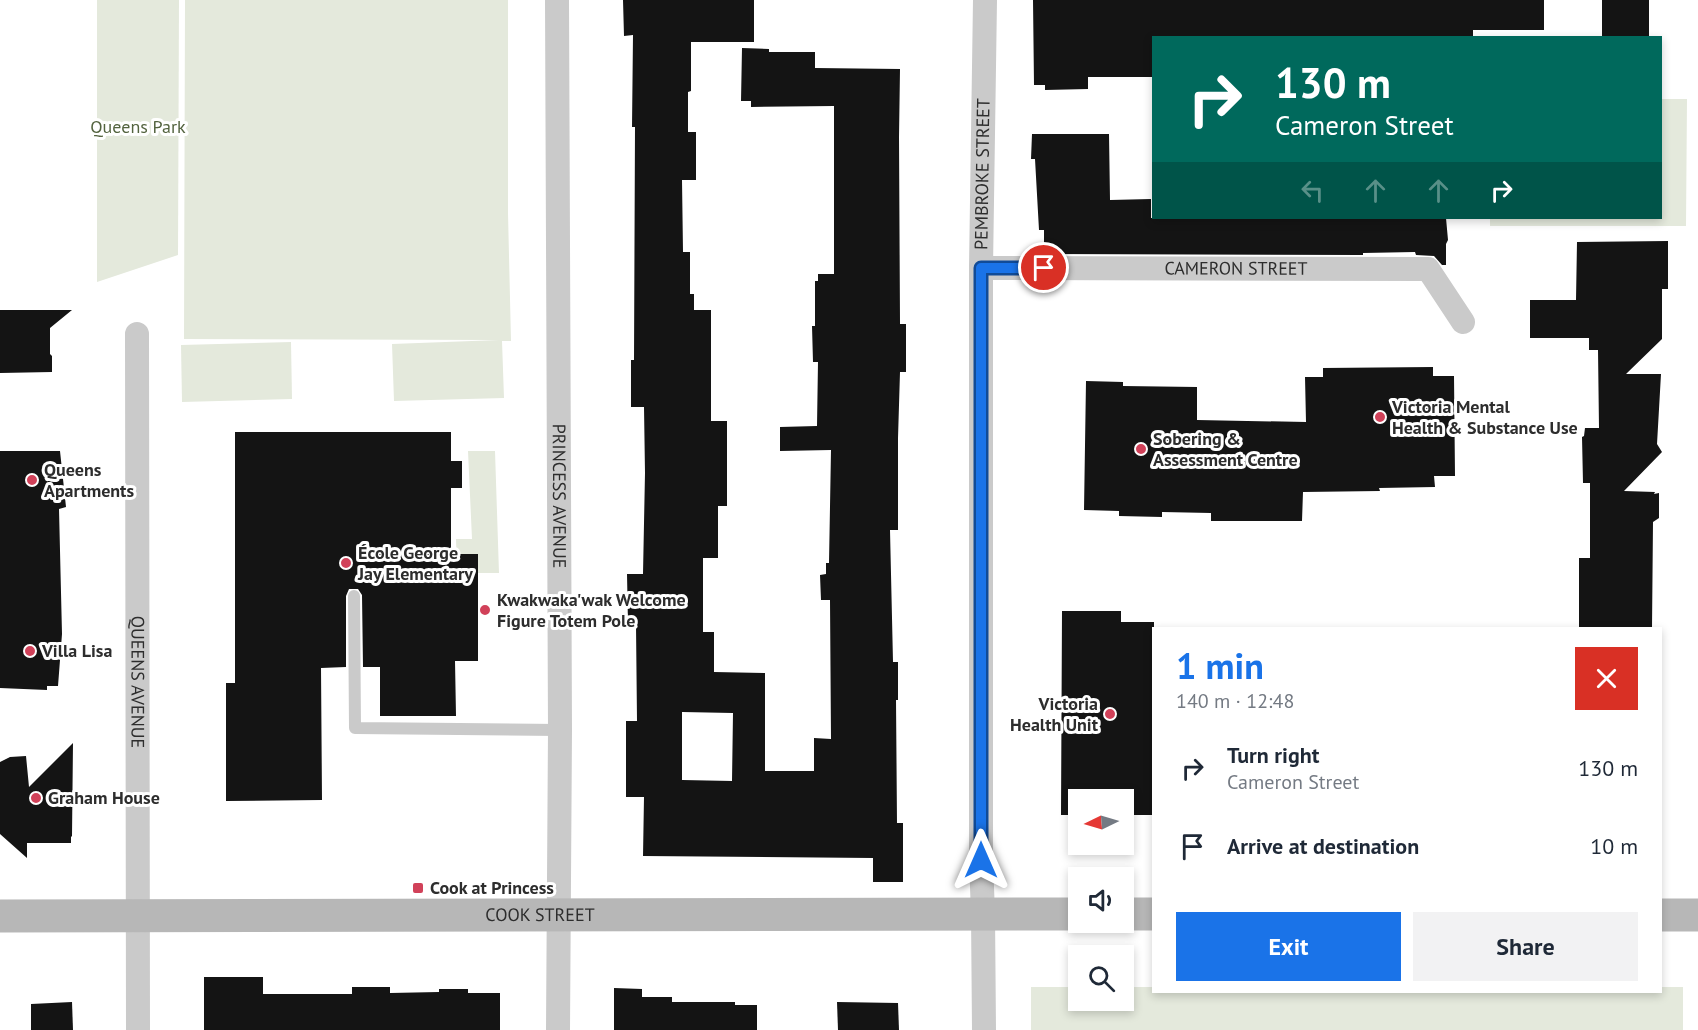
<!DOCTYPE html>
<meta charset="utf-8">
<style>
:root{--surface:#fff;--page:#f2f2f3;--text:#1f2937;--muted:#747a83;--accent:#1a73e8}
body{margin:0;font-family:"PT Sans",sans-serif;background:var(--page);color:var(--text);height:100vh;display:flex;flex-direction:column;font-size:22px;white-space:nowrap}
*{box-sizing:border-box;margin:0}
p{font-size:20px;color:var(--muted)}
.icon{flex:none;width:33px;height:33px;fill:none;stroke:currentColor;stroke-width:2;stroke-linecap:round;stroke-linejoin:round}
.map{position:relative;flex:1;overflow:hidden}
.side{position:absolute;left:1152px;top:627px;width:510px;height:366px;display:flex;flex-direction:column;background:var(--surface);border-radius:0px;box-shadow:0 3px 9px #0003}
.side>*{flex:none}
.banner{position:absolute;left:1152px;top:36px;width:510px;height:183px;border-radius:0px;box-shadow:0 3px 9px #0003;background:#00695c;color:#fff;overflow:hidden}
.needle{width:39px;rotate:265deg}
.buttons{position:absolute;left:1068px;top:789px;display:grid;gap:12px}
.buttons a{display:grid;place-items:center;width:66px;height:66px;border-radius:0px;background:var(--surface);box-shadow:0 3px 9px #0003;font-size:30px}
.pin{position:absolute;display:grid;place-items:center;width:51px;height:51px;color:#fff;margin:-26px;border:3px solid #fff;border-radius:50%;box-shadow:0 2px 6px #0007}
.me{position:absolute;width:66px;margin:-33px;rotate:0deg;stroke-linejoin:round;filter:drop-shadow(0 0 4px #0008)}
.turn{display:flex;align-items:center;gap:21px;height:126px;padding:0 24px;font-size:27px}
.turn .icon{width:78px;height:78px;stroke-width:2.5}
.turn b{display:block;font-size:42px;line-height:51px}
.lanes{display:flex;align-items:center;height:57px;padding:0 24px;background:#0003;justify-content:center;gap:30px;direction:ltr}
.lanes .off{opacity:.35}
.round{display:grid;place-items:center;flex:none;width:63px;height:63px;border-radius:0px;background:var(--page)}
.summary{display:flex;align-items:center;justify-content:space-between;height:102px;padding:0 24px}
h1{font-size:36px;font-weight:700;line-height:45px;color:var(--accent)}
.primary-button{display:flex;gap:12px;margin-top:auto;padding:12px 24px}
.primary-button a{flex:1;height:69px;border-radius:0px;background:var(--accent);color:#fff;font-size:24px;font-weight:700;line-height:69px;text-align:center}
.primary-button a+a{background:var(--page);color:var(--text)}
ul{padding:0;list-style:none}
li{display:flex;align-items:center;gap:18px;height:78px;padding:0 24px}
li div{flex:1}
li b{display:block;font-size:22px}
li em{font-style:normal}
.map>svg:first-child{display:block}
.green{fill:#e4e9dc}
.building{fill:#141414;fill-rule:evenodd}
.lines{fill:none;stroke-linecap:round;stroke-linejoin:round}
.service{stroke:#cacaca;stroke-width:12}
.minor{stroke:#cacaca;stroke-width:24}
.secondary{stroke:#b7b7b7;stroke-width:33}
.route-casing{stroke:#114b97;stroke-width:15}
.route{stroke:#1a73e8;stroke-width:10}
.poi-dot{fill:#d14159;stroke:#fff;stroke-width:2}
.labels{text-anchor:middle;stroke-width:6;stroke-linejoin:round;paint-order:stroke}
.park-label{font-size:18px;fill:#53633f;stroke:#fff}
.street-label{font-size:18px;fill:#2d2d2d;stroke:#fff}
.poi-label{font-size:18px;font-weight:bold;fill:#2d2d2d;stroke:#fff;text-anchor:start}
</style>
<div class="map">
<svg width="1698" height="1030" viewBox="0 0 1698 1030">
<rect width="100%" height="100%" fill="#fff"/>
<!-- green -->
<g class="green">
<polygon points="97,0 179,0 178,255 97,282"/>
<polygon points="185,0 508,0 508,213 511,341 502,341 504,398 394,401 392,344 499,340 184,339"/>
<polygon points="1661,99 1687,99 1686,226 1490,226 1490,218 1660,218"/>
<polygon points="291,342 292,399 182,402 181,345"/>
<polygon points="468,451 495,451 499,573 457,573 456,539 472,539"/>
<polygon points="1031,987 1078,987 1078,1000 1124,1000 1124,987 1153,987 1154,992 1660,992 1661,987 1683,987 1683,1030 1031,1030"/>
</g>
<!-- building -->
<g class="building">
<path d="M623,0H754V42H691V91L688,92V132H696V180H682L683,252H690V294H694V310H711V421H727V506H718V558H703V632H714V672L765,673V771H814V738L831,739L830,600H821L820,575L826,574V563H829L831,450L780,451V427L817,426L818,362H813L812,326H815V281H818V274H834V106L751,107V101H741L742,48L769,49V52H815V68L900,69L899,137L900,324H906V372H900L898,438V530H890L893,662H898V700H896L897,823H903V882H873V858L643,856L644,797H626V721H637L636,625H628L627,574H643L645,473L644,407H631V360H634L635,127H632L633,35L624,36ZM682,712L733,713L732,781L682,780Z"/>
<polygon points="1033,0 1544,0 1544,30 1473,30 1473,38 1154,38 1154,77 1088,77 1088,89 1045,90 1045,85 1034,85"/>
<rect x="1602" y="0" width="47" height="38"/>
<polygon points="1032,134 1109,134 1110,200 1151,199 1151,218 1446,218 1448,240 1446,244 1446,265 1442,265 1434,256 1416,255 1415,252 1363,253 1363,255 1044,254 1044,230 1039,230 1035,159 1031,159"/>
<polygon points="1668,241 1668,289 1662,289 1662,339 1626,374 1661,374 1657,444 1662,452 1624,491 1655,492 1654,494 1659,493 1659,518 1653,522 1652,628 1579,628 1579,558 1590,558 1590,483 1583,483 1582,437 1584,436 1585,428 1599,428 1598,350 1589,350 1589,338 1530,338 1530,300 1576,300 1577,242"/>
<polygon points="0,310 72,310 50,328 50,354 52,356 52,372 0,373"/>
<polygon points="1433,367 1433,376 1454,376 1455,476 1434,476 1435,487 1379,488 1380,491 1303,492 1302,521 1211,521 1211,513 1162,512 1162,517 1119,516 1119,511 1084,510 1086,381 1123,382 1123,386 1197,387 1197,420 1306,422 1305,377 1323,377 1323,368"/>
<polygon points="235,432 451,432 451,461 462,461 462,488 451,488 451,554 478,554 478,661 455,661 456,716 380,716 380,667 363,667 362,595 358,589 349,589 346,596 346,667 321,668 322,800 226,801 226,683 235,683"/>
<polygon points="0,451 60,451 66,507 59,509 62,634 58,686 47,686 47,690 0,688"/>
<polygon points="1062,611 1121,611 1121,622 1154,622 1154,815 1124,815 1124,800 1078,800 1078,815 1061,815"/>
<polygon points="73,743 72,836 71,837 71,843 27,843 27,858 0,834 0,762 10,757 26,756 29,787"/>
<polygon points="204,977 263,977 263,994 352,994 352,987 390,987 390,993 439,992 439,989 468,989 468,993 500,993 500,1030 204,1030"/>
<polygon points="614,988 642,989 642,997 672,997 672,1002 735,1002 735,1005 757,1005 757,1030 614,1030"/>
<polygon points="72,1002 73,1030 31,1030 31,1004"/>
<polygon points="837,1002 898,1003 899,1030 838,1030"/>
</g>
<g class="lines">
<!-- service -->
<polyline class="service" points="354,596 355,728 560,730"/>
<!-- minor -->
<g class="minor">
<path id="s1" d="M557,0L560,730L558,1030"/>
<path id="s2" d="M981,268L1428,269L1463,322"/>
<path id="s3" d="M137,334L138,1030"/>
<path id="s4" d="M984,1030L983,914L981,860V268L985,0"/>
</g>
<!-- secondary -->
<g class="secondary">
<polyline points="1124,914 1154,914"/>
<polyline points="1660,915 1698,915"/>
<path id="s5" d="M0,916L1078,914"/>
</g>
</g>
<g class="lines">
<defs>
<polyline id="route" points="981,860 981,268 1044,268"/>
</defs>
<!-- route casing -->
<use href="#route" class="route-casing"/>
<!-- route -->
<use href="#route" class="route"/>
</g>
<!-- markers -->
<g class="poi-dot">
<circle cx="1380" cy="417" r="6"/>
<circle cx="1141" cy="449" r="6"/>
<circle cx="32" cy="480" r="6"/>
<circle cx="346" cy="563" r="6"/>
<circle cx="485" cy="610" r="6"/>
<circle cx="30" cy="651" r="6"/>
<circle cx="1110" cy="714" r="6"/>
<circle cx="36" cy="798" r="6"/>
<rect x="412" y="882" width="12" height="12" rx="3"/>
</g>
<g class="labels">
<!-- park labels -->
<g class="park-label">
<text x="138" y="133">Queens Park</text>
</g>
<!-- street labels -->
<g class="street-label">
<text dy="6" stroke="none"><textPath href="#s4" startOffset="856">PEMBROKE STREET</textPath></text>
<text dy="6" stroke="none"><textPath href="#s2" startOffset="255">CAMERON STREET</textPath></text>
<text dy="6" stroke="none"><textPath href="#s1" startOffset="496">PRINCESS AVENUE</textPath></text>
<text dy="6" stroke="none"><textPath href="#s3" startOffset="348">QUEENS AVENUE</textPath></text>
<text dy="6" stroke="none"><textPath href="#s5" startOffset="540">COOK STREET</textPath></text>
</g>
<!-- poi labels -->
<g class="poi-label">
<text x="1392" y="413">Victoria Mental<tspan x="1392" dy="21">Health &amp; Substance Use</tspan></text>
<text x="1153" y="445">Sobering &amp;<tspan x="1153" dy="21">Assessment Centre</tspan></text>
<text x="44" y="476">Queens<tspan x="44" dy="21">Apartments</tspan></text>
<text x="358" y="559">École George<tspan x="358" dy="21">Jay Elementary</tspan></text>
<text x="497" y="606">Kwakwaka'wak Welcome<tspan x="497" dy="21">Figure Totem Pole</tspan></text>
<text x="42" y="657">Villa Lisa</text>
<text x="1098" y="710" text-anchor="end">Victoria<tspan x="1098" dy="21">Health Unit</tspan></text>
<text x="48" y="804">Graham House</text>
<text x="430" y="894">Cook at Princess</text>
</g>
</g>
</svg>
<div class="buttons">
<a><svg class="needle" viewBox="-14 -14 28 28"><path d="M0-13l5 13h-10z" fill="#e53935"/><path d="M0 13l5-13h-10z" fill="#747a83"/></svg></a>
<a><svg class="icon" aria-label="sound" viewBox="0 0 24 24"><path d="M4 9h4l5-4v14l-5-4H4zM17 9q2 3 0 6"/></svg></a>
<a><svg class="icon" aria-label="search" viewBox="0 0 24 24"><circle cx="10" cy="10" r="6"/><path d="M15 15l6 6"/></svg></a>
</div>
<div class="pin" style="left:1044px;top:268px;background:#d93025"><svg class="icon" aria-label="arrive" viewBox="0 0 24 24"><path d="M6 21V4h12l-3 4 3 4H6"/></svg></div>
<svg class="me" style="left:981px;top:860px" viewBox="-20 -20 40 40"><path d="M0-17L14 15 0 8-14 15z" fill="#1a73e8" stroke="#fff" stroke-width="4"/></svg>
<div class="banner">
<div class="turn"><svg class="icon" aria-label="right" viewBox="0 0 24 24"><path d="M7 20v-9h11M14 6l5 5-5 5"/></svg><div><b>130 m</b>Cameron Street</div></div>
<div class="lanes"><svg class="icon off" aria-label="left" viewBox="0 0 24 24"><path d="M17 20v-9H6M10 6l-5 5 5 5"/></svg><svg class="icon off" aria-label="ahead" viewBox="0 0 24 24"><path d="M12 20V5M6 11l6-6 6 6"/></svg><svg class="icon off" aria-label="ahead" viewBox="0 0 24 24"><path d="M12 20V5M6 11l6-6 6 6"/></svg><svg class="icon" aria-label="right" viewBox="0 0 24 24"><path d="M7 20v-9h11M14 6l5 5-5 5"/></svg></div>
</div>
<section class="side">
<div class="summary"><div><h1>1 min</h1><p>140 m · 12:48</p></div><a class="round" style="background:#d93025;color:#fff"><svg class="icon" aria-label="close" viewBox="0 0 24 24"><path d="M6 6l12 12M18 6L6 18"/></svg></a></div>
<ul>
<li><svg class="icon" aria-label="right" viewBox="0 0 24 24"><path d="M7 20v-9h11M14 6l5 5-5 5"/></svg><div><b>Turn right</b><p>Cameron Street</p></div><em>130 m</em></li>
<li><svg class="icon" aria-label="arrive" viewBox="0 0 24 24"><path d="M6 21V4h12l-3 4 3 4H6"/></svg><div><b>Arrive at destination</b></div><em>10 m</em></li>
</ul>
<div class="primary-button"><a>Exit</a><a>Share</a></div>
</section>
</div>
